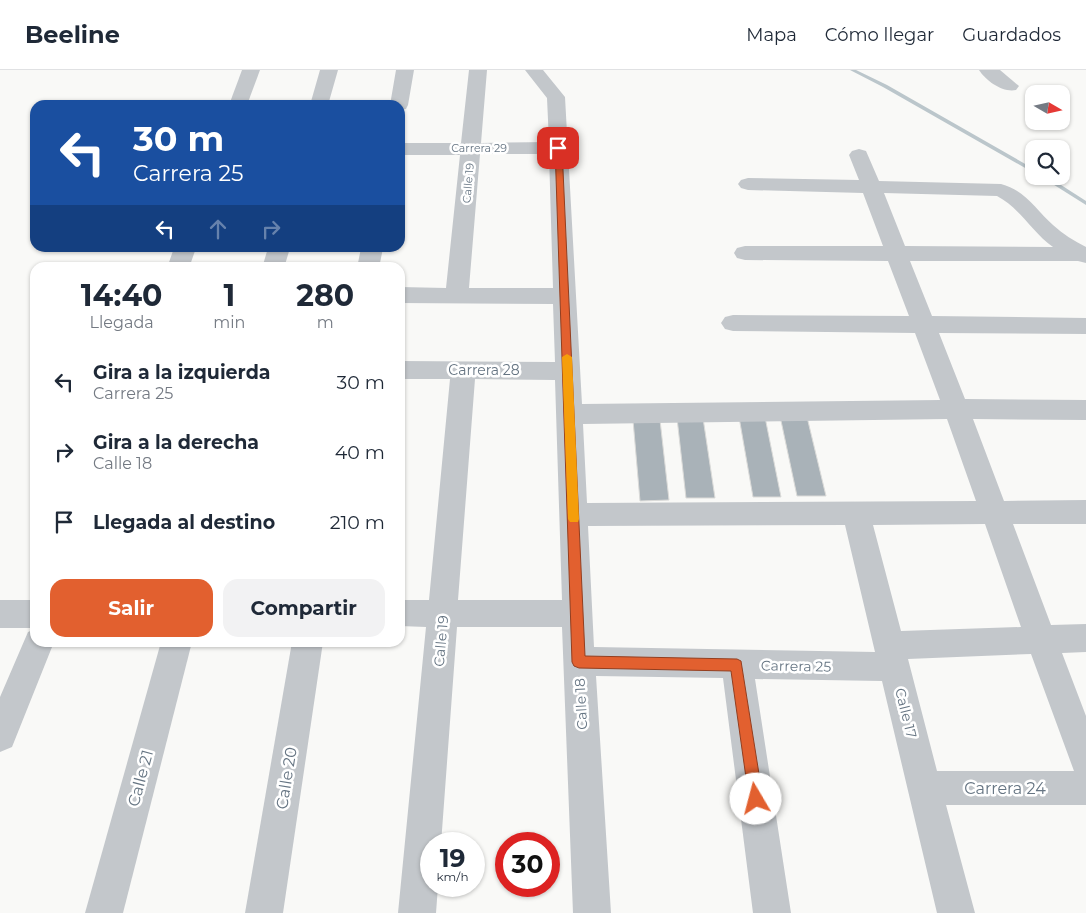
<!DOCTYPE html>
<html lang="es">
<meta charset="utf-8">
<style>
:root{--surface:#fff;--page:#f2f2f3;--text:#1f2937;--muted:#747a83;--line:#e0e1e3;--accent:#e2602f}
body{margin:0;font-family:Montserrat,sans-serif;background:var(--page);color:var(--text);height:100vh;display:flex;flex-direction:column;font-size:19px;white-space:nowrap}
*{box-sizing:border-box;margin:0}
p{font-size:16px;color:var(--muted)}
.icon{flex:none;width:28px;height:28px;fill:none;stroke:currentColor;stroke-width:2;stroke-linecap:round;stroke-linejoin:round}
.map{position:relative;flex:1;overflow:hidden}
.side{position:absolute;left:30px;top:192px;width:375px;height:385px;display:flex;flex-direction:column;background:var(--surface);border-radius:15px;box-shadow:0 1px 4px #0004}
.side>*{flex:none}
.hud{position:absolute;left:30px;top:30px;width:375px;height:152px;border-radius:15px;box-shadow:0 1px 4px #0004;background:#1a4fa0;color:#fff;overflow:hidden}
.needle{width:32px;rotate:99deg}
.fabs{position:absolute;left:1025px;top:15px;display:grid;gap:10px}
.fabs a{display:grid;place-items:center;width:45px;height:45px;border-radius:10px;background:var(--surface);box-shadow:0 1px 4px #0004;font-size:25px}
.speed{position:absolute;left:420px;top:762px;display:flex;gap:10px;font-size:25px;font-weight:700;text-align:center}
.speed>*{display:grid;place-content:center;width:65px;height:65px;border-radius:50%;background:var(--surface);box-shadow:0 1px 4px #0004;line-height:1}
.speed small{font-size:12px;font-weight:400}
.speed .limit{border:8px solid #d22;background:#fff;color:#111}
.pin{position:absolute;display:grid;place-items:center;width:42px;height:42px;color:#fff;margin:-21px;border-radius:10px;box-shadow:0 2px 8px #0006}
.me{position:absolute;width:55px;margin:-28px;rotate:352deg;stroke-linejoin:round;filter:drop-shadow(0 0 4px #0008)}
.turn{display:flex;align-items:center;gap:18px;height:105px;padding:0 20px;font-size:22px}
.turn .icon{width:65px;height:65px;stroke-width:2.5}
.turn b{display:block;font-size:35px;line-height:42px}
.lanes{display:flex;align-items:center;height:48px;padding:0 20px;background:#0003;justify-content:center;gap:25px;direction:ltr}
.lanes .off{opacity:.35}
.eta{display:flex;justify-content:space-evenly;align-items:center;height:85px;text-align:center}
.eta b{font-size:30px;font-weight:700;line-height:35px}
.action{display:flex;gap:10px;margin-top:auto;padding:10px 20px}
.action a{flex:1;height:58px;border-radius:15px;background:var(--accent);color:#fff;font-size:20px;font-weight:700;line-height:58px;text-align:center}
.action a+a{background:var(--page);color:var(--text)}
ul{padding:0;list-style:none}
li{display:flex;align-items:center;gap:15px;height:70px;padding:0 20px}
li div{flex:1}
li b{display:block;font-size:19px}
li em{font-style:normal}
header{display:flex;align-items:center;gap:30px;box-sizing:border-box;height:70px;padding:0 25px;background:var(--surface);border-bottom:1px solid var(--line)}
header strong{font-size:24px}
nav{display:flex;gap:28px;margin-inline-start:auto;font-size:18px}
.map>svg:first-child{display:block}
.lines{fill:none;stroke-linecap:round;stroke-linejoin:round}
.stream{fill:#bbc6cb;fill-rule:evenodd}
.building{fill:#a9b2b8;stroke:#dbdbd9}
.street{fill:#c3c7cb;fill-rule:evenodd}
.route{fill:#e2602f;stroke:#933e1f}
.slow{fill:#f59e0b}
.labels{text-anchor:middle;stroke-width:5;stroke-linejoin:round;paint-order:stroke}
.far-street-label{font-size:11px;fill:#657482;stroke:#fff}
.street-label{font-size:14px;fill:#657482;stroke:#fff}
.near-street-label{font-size:16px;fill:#657482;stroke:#fff}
</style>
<header>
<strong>Beeline</strong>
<nav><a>Mapa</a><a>Cómo llegar</a><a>Guardados</a></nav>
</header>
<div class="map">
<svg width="1086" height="843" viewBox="0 0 1086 843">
<rect width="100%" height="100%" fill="#f9f9f7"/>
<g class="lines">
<!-- stream -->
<g class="stream">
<polygon points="850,0 856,0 887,15 1034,99 1034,103 883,17"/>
<polygon points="1040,106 1047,106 1086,131 1086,135"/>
</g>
</g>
<!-- building -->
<g class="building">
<polygon points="780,346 807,347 826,426 797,426"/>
<polygon points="739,347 765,347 781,427 753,427"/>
<polygon points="677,348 703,348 715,428 686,428"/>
<polygon points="633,350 660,350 669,430 640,431"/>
</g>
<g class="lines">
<!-- street -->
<g class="street">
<polygon points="242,0 260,0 247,35 229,35"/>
<polygon points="320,0 338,0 328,35 310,35"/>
<polygon points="396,0 414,0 408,35 406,39 400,40 400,35 390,35"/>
<path d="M469,0H487L481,73L549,72L547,28L525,0H543L565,27L582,334L940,330L915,263L733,261L725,259L721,253L725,247L733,245L909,246L888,191L745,190L737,188L734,183L737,178L745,176H883L863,123L748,120L741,118L738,114L741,110L748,108L859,110L849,85L852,81L859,79L866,81L879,111L1001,114C1025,120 1036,140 1053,155C1063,164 1074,171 1086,177V193L1078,191H910L932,246L1086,248V264L939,263L965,329L1086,330V350L973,349L1004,431L1086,430V454H1013L1051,555L1086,554V582L1062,583L1086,646V735H946L975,843H937L882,611L755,609L791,843H753L723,608L596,606L611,843H573L562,557H457L441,774H431V816H438L436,843H398L426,557L400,556V530H429L450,309H400V291L555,292L553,234L400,233V217L446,218L460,85H400V73H461ZM480,84H549L553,218H469ZM884,123L997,126C1020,138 1032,162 1053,177L905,176ZM475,309L555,310L562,530H458ZM947,349L976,431L587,433L583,354ZM985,454L1021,557L901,561L873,455ZM845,455L875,582L594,577L588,456ZM1031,584L1074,701H937L908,589Z"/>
<path d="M979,0H1000L1019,16L1016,20C1003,23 986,11 979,0Z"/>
<polygon points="174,178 196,178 189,198 167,198"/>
<polygon points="268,178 290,178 284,198 262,198"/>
<polygon points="361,178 383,178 379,198 357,198"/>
<rect x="0" y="530" width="35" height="28"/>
<polygon points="35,559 35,572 54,572 12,677 0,682 0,627 28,562"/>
<polygon points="161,572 192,572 123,843 85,843"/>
<polygon points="292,572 323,572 283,843 245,843"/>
</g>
</g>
<!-- route -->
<polygon class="route" points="555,76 562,78 585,586 737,589 741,591 763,729 761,734 756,736 751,734 749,729 731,601 579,598 574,596 572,592"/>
<!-- slow -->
<polygon class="slow" points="567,284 572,287 579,449 578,452 570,452 568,449 562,287"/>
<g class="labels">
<!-- far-street labels -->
<g class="far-street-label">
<text x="479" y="82">Carrera 29</text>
<text transform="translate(468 113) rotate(-85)" y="4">Calle 19</text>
</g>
<!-- street labels -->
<g class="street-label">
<text x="484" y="305">Carrera 28</text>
<text transform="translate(441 571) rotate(-85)" y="5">Calle 19</text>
<text transform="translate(796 596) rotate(1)" y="5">Carrera 25</text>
<text transform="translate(581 634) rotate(-93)" y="5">Calle 18</text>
<text transform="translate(906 643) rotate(76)" y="5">Calle 17</text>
</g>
<!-- near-street labels -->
<g class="near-street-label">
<text transform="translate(140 708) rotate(-75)" y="6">Calle 21</text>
<text transform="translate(286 708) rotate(-81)" y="6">Calle 20</text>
<text x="1005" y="724">Carrera 24</text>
</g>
</g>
</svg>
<div class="fabs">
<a><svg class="needle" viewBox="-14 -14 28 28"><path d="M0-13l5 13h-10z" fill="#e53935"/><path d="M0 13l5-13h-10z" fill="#747a83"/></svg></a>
<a><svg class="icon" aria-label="search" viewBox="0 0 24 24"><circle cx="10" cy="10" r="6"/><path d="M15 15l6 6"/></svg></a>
</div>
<div class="speed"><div>19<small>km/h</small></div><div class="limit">30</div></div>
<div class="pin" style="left:558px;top:78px;background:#d93025"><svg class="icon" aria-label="arrive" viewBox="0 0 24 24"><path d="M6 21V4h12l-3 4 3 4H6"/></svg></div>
<svg class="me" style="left:756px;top:729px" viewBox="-20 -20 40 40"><circle r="19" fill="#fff"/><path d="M0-13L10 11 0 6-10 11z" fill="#e2602f"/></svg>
<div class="hud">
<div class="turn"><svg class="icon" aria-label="left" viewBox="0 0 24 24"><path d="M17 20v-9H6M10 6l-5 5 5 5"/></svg><div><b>30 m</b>Carrera 25</div></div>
<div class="lanes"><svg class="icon" aria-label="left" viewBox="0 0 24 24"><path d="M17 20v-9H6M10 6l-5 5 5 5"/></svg><svg class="icon off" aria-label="ahead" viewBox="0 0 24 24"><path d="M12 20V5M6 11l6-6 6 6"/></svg><svg class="icon off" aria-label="right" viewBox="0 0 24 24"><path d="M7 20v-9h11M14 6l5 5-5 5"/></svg></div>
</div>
<section class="side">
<div class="eta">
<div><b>14:40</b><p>Llegada</p></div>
<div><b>1</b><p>min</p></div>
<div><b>280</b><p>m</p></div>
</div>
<ul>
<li><svg class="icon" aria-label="left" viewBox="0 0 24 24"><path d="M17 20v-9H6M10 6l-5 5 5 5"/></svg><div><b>Gira a la izquierda</b><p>Carrera 25</p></div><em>30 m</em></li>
<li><svg class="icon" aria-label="right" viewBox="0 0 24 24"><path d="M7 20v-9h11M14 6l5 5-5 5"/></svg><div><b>Gira a la derecha</b><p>Calle 18</p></div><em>40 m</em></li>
<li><svg class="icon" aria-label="arrive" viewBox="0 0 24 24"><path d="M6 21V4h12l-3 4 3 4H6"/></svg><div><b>Llegada al destino</b></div><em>210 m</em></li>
</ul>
<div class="action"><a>Salir</a><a>Compartir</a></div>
</section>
</div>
